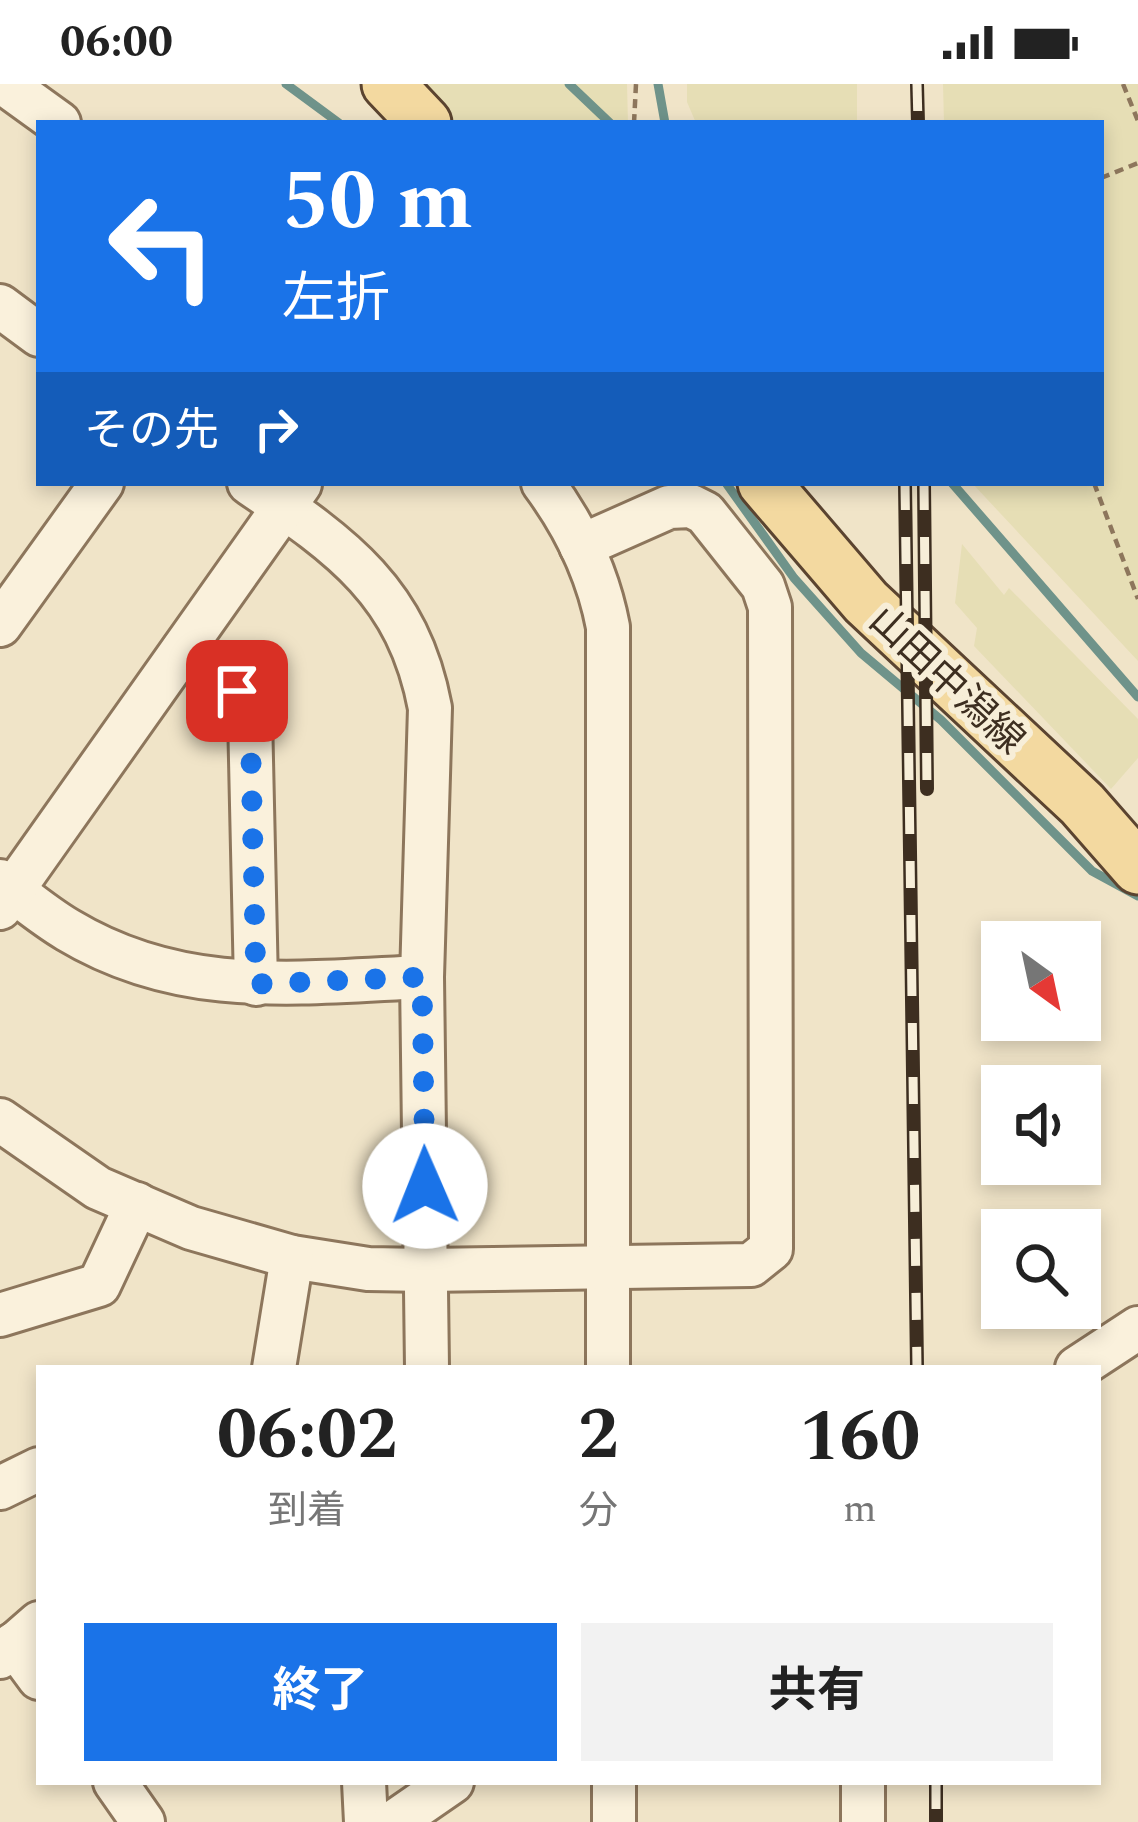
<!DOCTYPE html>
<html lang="ja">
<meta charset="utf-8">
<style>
:root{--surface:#fff;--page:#f2f2f2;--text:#222;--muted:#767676;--accent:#1a73e8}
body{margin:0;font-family:Spectral,"Noto Sans JP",serif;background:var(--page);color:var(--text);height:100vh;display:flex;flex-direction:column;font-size:45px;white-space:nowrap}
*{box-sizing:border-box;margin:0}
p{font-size:39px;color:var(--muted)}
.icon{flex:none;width:66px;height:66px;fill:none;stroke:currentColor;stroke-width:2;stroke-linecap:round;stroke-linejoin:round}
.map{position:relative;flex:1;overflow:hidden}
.panel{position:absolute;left:36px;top:1281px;width:1065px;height:420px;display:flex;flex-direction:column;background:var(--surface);border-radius:0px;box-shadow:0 6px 18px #0003}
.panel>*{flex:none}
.hud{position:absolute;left:36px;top:36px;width:1068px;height:366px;border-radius:0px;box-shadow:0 6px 18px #0003;background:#1a73e8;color:#fff;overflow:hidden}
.needle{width:78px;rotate:147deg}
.tools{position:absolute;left:981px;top:837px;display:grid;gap:24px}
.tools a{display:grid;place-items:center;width:120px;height:120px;border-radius:0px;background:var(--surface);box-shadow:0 6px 18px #0003;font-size:60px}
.pin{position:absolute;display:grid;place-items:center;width:102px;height:102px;color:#fff;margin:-51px;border-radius:24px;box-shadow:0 6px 18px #0006}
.me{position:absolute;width:132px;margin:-66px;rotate:359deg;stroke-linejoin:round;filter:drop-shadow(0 0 9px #0008)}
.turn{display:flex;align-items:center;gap:42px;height:252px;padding:0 48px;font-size:54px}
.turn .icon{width:156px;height:156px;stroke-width:2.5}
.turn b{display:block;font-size:84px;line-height:102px}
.then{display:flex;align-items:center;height:114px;padding:0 48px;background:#0003;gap:24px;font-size:45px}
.eta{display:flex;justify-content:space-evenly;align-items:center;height:204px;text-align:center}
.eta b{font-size:72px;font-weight:700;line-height:84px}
.cta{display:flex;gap:24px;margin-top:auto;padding:24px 48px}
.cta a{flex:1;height:138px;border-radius:0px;background:var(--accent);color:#fff;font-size:48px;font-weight:700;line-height:138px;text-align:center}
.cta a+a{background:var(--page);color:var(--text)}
.status{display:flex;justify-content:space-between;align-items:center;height:84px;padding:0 60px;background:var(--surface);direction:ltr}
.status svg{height:33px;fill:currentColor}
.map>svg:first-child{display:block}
.farmland{fill:#e6deb5}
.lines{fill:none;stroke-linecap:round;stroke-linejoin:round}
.stream{stroke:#6f938a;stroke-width:9}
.minor-casing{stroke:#8d765c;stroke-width:48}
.major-casing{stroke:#5b4430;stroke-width:57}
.path{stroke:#8d765c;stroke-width:4.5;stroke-dasharray:9 6;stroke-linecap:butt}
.minor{stroke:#faf1dc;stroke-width:42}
.major{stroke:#f3d9a0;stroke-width:51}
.rail-casing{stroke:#3d2e20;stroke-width:14}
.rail{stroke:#f7eed8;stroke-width:9;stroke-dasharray:27;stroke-linecap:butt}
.route{stroke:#1a73e8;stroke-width:21;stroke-dasharray:0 37.8}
.labels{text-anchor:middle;stroke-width:12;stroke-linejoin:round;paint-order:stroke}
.street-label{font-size:39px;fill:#3d2e20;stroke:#f7eed8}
</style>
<div class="status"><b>06:00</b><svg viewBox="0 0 49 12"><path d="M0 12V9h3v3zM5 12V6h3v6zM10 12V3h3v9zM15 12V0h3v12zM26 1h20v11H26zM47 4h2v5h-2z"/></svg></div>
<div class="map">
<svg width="1138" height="1738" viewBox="0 0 1138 1738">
<rect width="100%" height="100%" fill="#f0e4c8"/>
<!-- farmland -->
<g class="farmland">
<polygon points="419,0 627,0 628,39 456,39"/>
<polygon points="687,0 857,0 857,39 696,39 687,18"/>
<polygon points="943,0 1138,0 1138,577 972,399 1101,399 1101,39 944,39"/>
<polygon points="962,460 1004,511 1009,504 1138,635 1138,674 1111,705 974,562 977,544 955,519"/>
</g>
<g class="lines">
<!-- stream -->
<g class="stream">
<polyline points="286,0 339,39"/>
<polyline points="569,0 610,39"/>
<polyline points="658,0 665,39"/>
<polyline points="726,399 794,494 861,569 941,636 1092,787 1138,812"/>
<polyline points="952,399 1138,613"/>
</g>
<defs>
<g id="minor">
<polyline points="5,0 59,39"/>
<polyline points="0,222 39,251"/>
<path d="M249,399C341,462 408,507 430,624L422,893L427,1284"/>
<path d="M543,399C575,442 598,490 608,543V1284"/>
<polyline points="0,541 102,399"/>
<polyline points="183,566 237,607 250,631 256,900"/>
<path d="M0,797C22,813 44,832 68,846C181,914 296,899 422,893"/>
<polyline points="0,824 300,400"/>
<polyline points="0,1036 98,1104 191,1144 292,1173 368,1185 426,1186 751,1181 771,1165 770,523 763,502 705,429 691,422 669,423 581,462"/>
<polyline points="0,1231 99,1201 137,1120"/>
<polyline points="274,1284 292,1173"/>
<polyline points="1077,1284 1138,1244"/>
<polyline points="0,1404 39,1385"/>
<polyline points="14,1560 39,1594"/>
<polyline points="0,1573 39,1539"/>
<polyline points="115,1698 143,1738"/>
<polyline points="364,1698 366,1738"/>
<polyline points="614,1698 614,1738"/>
<polyline points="863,1698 863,1738"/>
<polyline points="394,1738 452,1698"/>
</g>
<g id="major">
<polyline points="388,0 425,39"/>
<polyline points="764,399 866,518 1082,720 1138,784"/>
</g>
</defs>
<!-- minor casing -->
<use href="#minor" class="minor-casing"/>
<!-- major casing -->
<use href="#major" class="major-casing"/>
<!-- path -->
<g class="path">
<polyline points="1123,0 1138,37"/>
<polyline points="634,39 636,0"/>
<polyline points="1101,94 1138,79"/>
<polyline points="1094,399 1138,515"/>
</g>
<!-- minor -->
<use href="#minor" class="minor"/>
<!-- major -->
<use href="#major" class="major"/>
<defs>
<g id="rail">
<polyline points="917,0 918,39"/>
<polyline points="905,399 917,1284"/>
<polyline points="924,399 927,705"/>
<polyline points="936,1698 936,1738"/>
</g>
</defs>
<!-- rail casing -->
<use href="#rail" class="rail-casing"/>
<!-- rail -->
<use href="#rail" class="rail"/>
</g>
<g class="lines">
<!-- route -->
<polyline class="route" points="237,607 250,631 256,900 422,893 425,1102"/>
</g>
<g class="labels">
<!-- street labels -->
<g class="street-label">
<text transform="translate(948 595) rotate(43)" y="14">山田中潟線</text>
</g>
</g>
</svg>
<div class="tools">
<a><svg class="needle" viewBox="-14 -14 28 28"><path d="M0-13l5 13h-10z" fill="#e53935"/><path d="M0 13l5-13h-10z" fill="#767676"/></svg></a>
<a><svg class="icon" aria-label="sound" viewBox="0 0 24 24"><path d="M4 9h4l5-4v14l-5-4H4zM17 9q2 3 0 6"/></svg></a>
<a><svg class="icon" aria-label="search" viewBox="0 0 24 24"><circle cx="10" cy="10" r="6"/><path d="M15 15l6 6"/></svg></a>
</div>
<div class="pin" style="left:237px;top:607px;background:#d93025"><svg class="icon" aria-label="arrive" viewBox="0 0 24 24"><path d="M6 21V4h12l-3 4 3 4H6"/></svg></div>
<svg class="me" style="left:425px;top:1102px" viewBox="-20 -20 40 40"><circle r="19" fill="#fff"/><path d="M0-13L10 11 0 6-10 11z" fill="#1a73e8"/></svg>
<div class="hud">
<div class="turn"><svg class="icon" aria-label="left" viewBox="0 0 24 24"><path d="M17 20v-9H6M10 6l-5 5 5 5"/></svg><div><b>50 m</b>左折</div></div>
<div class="then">その先<svg class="icon" aria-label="right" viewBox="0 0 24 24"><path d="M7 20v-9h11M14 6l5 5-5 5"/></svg></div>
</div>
<section class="panel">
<div class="eta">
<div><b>06:02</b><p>到着</p></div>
<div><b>2</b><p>分</p></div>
<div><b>160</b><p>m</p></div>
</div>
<div class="cta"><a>終了</a><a>共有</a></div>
</section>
</div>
